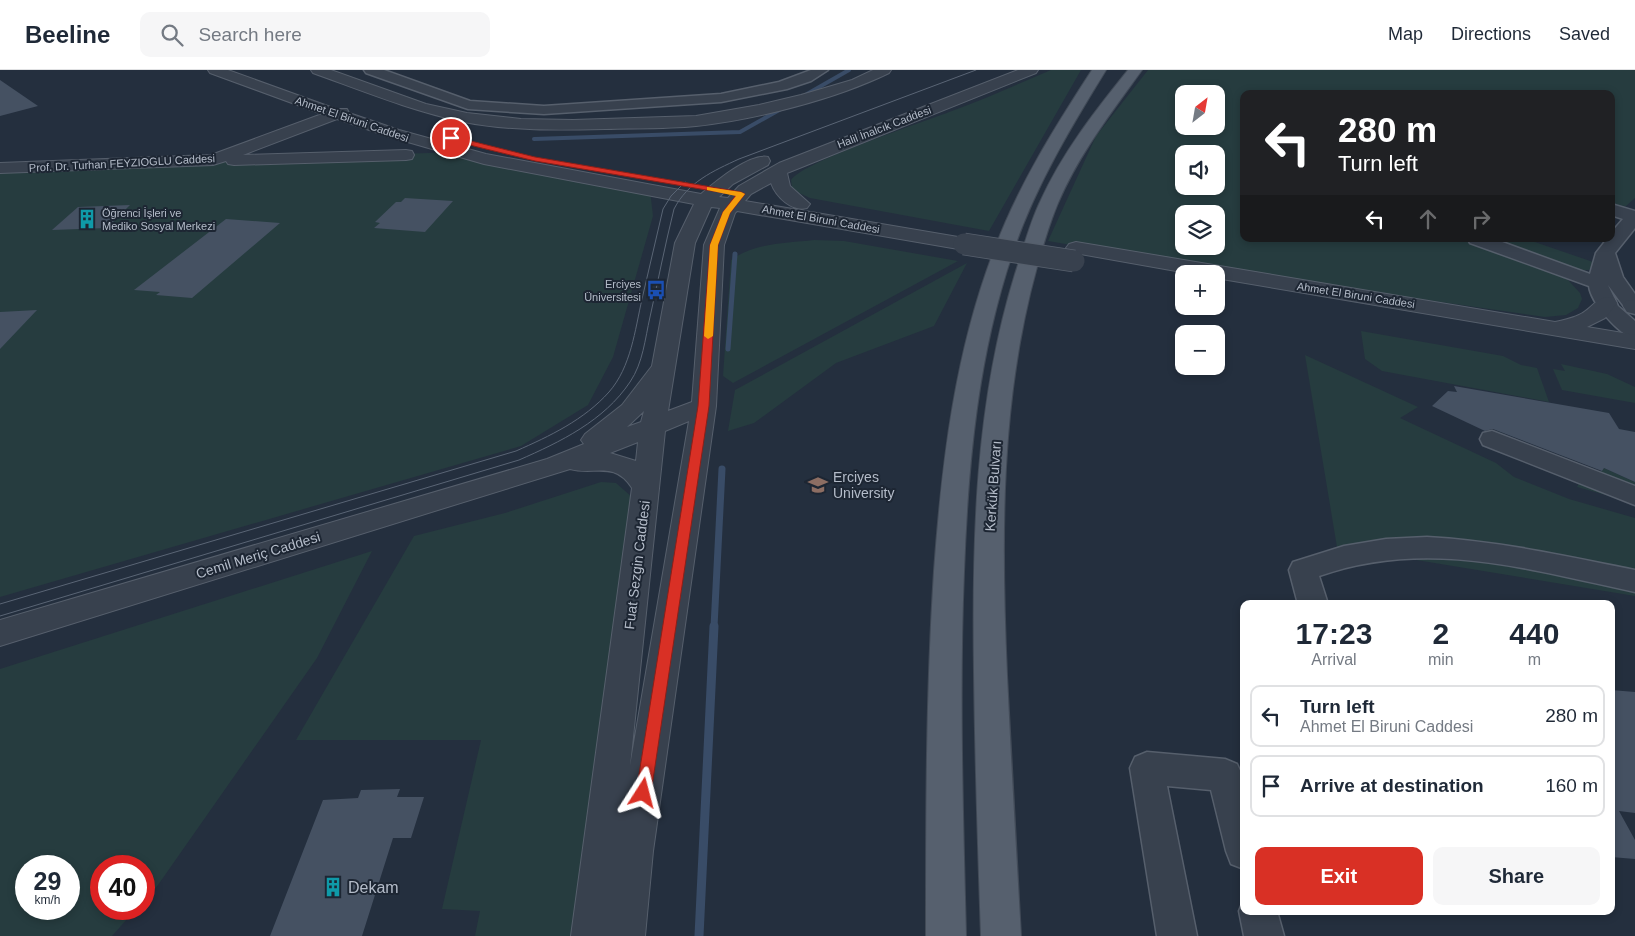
<!DOCTYPE html>
<meta charset="utf-8">
<style>
:root{--surface:#fff;--page:#f6f6f7;--text:#1f2937;--muted:#747a83;--line:#e0e1e3;--accent:#d93025}
body{margin:0;font-family:Helvetica,sans-serif;background:var(--page);color:var(--text);height:100vh;display:flex;flex-direction:column;font-size:19px;white-space:nowrap}
*{box-sizing:border-box;margin:0}
p{font-size:16px;color:var(--muted)}
.icon{flex:none;width:28px;height:28px;fill:none;stroke:currentColor;stroke-width:2;stroke-linecap:round;stroke-linejoin:round}
.map{position:relative;flex:1;overflow:hidden}
.side{position:absolute;left:1240px;top:530px;width:375px;height:315px;display:flex;flex-direction:column;background:var(--surface);border-radius:10px;box-shadow:0 2px 8px #0003}
.side>*{flex:none}
.guide{position:absolute;left:1240px;top:20px;width:375px;height:152px;border-radius:10px;box-shadow:0 2px 8px #0003;background:#202124;color:#fff;overflow:hidden}
.needle{width:32px;rotate:31deg}
.tools{position:absolute;left:1175px;top:15px;display:grid;gap:10px}
.tools a{display:grid;place-items:center;width:50px;height:50px;border-radius:10px;background:var(--surface);box-shadow:0 2px 8px #0003;font-size:25px}
.speed{position:absolute;left:15px;top:785px;display:flex;gap:10px;font-size:25px;font-weight:700;text-align:center}
.speed>*{display:grid;place-content:center;width:65px;height:65px;border-radius:50%;background:var(--surface);box-shadow:0 2px 8px #0003;line-height:1}
.speed small{font-size:12px;font-weight:400}
.speed .limit{border:8px solid #d22;background:#fff;color:#111}
.pin{position:absolute;display:grid;place-items:center;width:42px;height:42px;color:#fff;margin:-21px;border:2px solid #fff;border-radius:50%;box-shadow:0 1px 5px #0007}
.me{position:absolute;width:55px;margin:-28px;rotate:9deg;stroke-linejoin:round;filter:drop-shadow(0 0 4px #0008)}
.turn{display:flex;align-items:center;gap:18px;height:105px;padding:0 15px;font-size:22px}
.turn .icon{width:65px;height:65px;stroke-width:2.5}
.turn b{display:block;font-size:35px;line-height:42px}
.lanes{display:flex;align-items:center;height:48px;padding:0 15px;background:#0003;justify-content:center;gap:25px;direction:ltr}
.lanes .off{opacity:.35}
.eta{display:flex;justify-content:space-evenly;align-items:center;height:85px;text-align:center}
.eta b{font-size:30px;font-weight:700;line-height:35px}
.primary-button{display:flex;gap:10px;margin-top:auto;padding:10px 15px}
.primary-button a{flex:1;height:58px;border-radius:10px;background:var(--accent);color:#fff;font-size:20px;font-weight:700;line-height:58px;text-align:center}
.primary-button a+a{background:var(--page);color:var(--text)}
ul{padding:0;list-style:none}
li{display:flex;align-items:center;gap:15px;height:62px;margin:0 10px 8px;padding:0 5px;border:2px solid var(--line);border-radius:10px}
li div{flex:1}
li b{display:block;font-size:19px}
li em{font-style:normal}
header{display:flex;align-items:center;gap:30px;box-sizing:border-box;height:70px;padding:0 25px;background:var(--surface);border-bottom:1px solid var(--line)}
header strong{font-size:24px}
nav{display:flex;gap:28px;margin-inline-start:auto;font-size:18px}
.search{width:350px;height:45px;background:var(--page);display:flex;align-items:center;gap:12px;box-sizing:border-box;padding:0 18px;border-radius:10px;color:var(--muted);font-size:19px}
.map>svg:first-child{display:block}
.green{fill:#263c3f;fill-rule:evenodd}
.lines{fill:none;stroke-linecap:round;stroke-linejoin:round}
.stream-far3{stroke:#394c67;stroke-width:4}
.stream-far2{stroke:#394c67;stroke-width:5}
.stream-far1{stroke:#394c67;stroke-width:7}
.stream{stroke:#394c67;stroke-width:9}
.building{fill:#455162}
.minor-casing{stroke:#565f6c;stroke-width:3}
.tertiary-casing{stroke:#565f6c;stroke-width:2}
.primary-casing{stroke:#414a57;stroke-width:2}
.minor{fill:#38414e;fill-rule:evenodd}
.tertiary{fill:#38414e;fill-rule:evenodd}
.primary{fill:#56606e;fill-rule:evenodd}
.tram{stroke:#5a6575;stroke-width:1}
.tertiary-bridge-casing{stroke:#565f6c;stroke-width:23;stroke-linecap:butt}
.tertiary-bridge{stroke:#38414e;stroke-width:21}
.route{fill:#d93025;stroke:#8d1f18}
.slow{fill:#f59e0b}
.labels{text-anchor:middle;stroke-width:4;stroke-linejoin:round;paint-order:stroke}
.far-street-label{font-size:11px;fill:#b4bcc9;stroke:#1d2633}
.far-poi-label{font-size:11px;fill:#b4bcc9;stroke:#1d2633;text-anchor:start}
.poi-label{font-size:14px;fill:#b4bcc9;stroke:#1d2633;text-anchor:start}
.street-label{font-size:14px;fill:#b4bcc9;stroke:#1d2633}
.near-poi-label{font-size:16px;fill:#b4bcc9;stroke:#1d2633;text-anchor:start}
</style>
<header>
<strong>Beeline</strong>
<div class="search"><svg class="icon" aria-label="search" viewBox="0 0 24 24"><circle cx="10" cy="10" r="6"/><path d="M15 15l6 6"/></svg>Search here</div>
<nav><a>Map</a><a>Directions</a><a>Saved</a></nav>
</header>
<div class="map">
<svg width="1635" height="866" viewBox="0 0 1635 866">
<rect width="100%" height="100%" fill="#242f3e"/>
<!-- green -->
<g class="green">
<path d="M1051,0H1081L989,161L810,128L799,123L792,117L791,110C804,91 924,52 952,41C985,29 1018,14 1051,0Z"/>
<path d="M1148,0H1635V128L1626,136L1611,135V24H1244V169H1465L1543,197L1568,210L1580,223L1582,229L1578,238L1566,245L1545,247L1211,199L1048,171L1096,66ZM1184,24H1216V56H1184ZM1184,84H1216V116H1184ZM1184,144H1216V176H1184Z"/>
<polygon points="457,82 650,120 653,146 613,287 588,335 521,376 0,527 0,98"/>
<polygon points="1487,169 1526,169 1596,193 1589,200 1574,200"/>
<path d="M814,170L844,171L958,191L733,313L723,306L731,190C754,173 787,173 814,170Z"/>
<polygon points="967,193 934,256 836,293 754,353 728,361 735,320"/>
<polygon points="1361,261 1503,286 1521,295 1537,298 1549,332 1382,301 1365,289"/>
<polygon points="1305,285 1418,337 1400,348 1496,393 1514,407 1569,429 1635,448 1635,526 1337,477"/>
<polygon points="1561,294 1607,304 1635,317 1635,333 1562,320 1553,299 1565,301"/>
<polygon points="1604,398 1635,412 1635,433 1577,417 1583,406 1594,411"/>
<polygon points="601,412 616,413 632,427 577,866 475,866 480,841 442,839 481,670 296,670 414,466 505,443"/>
<path d="M372,481L317,588L158,815L144,831V796H101V839H136L112,866H0V599ZM69,796V839H26V796Z"/>
</g>
<g class="lines">
<!-- stream-far3 -->
<g class="stream-far3">
<polyline points="807,24 849,0"/>
<polyline points="534,69 740,62 781,39"/>
</g>
<!-- stream-far2 -->
<polyline class="stream-far2" points="728,279 735,184"/>
<!-- stream-far1 -->
<polyline class="stream-far1" points="714,557 722,399"/>
<!-- stream -->
<polyline class="stream" points="699,866 714,556"/>
</g>
<!-- building -->
<g class="building">
<polygon points="0,10 38,36 0,46"/>
<polygon points="405,128 453,131 425,162 374,158 380,153 375,152 396,132 401,132"/>
<polygon points="130,135 107,158 52,160 78,137"/>
<polygon points="226,149 280,153 192,228 156,225 160,222 134,220"/>
<polygon points="37,240 0,279 0,242"/>
<polygon points="1454,316 1609,343 1619,359 1635,362 1635,412 1604,398 1602,401 1493,359 1485,361 1432,336 1448,321 1457,322"/>
<polygon points="1611,620 1635,622 1635,743 1619,741 1635,770 1635,789 1611,787"/>
<polygon points="400,719 397,727 424,727 411,768 393,768 362,866 270,866 323,730 358,728 361,720"/>
</g>
<g class="lines">
<defs>
<g id="minor">
<polygon points="364,0 384,0 470,31 544,36 721,24 779,12 811,0 828,0 811,11 787,19 721,32 544,44 468,39 366,3"/>
<path d="M1611,134L1635,141V158L1615,183L1623,207L1635,224V244L1628,242L1608,215L1618,236L1635,251V269C1619,265 1591,233 1589,216L1470,173L1468,169H1494L1590,204L1596,183L1607,169H1611V163L1623,149L1611,145Z"/>
<polygon points="1492,361 1635,416 1635,435 1483,375 1480,369 1483,363"/>
<path d="M1427,467C1498,471 1566,486 1635,500V522C1527,499 1427,468 1319,506L1328,534H1298L1289,500L1293,492L1344,476L1386,469Z"/>
<polygon points="1147,682 1225,689 1237,694 1242,705 1244,799 1231,794 1226,781 1211,720 1167,716 1197,866 1157,866 1130,698 1135,687"/>
<polygon points="1244,829 1244,841 1277,841 1284,866 1244,866 1239,841"/>
</g>
<g id="tertiary">
<path d="M208,0H228L336,39H347L349,43L399,60L486,84L701,124C715,112 749,83 768,87L770,91L768,95L733,114L719,127L728,128L739,116L779,93L1018,0H1038L1036,3L787,103L790,116L810,134L807,138C792,142 776,127 771,113L751,124L745,131L964,168L971,170L974,174L971,178L964,180L737,141L735,143L724,175L716,336L653,781L645,866H571L632,418C614,390 594,406 570,399L0,576V550L547,389L584,374L581,370L585,364L622,335L652,296L675,173L694,134L484,94L387,66L337,49L243,85L406,80L412,81L414,85L412,89L406,90L234,95L228,94L226,91L213,95L0,103V93L211,85L322,44L210,3ZM711,137L720,138L704,175L692,332L668,341L695,173ZM644,341L641,352L627,357ZM689,351L630,696L665,361ZM638,372L636,391L610,383Z"/>
<path d="M311,0H331L426,34L467,43L521,49L573,50L696,46L759,35L801,25L852,10L873,0H891L889,3C836,29 754,50 696,56C666,59 635,58 605,59C558,60 510,61 464,52C412,41 363,21 313,3Z"/>
<path d="M1076,172L1555,252C1563,250 1571,249 1579,245C1593,239 1597,224 1614,228L1617,233L1605,248L1587,257L1635,265V279L1216,208V204H1193L1069,182L1066,178L1069,174Z"/>
<polygon points="1635,230 1635,243 1627,242 1623,236 1626,231"/>
</g>
<g id="primary">
<path d="M1092,0H1106C1071,57 1036,115 1014,179C978,283 968,393 964,502C959,623 963,745 966,866H926C926,744 926,622 934,501C942,391 955,281 995,178C1019,114 1055,57 1092,0Z"/>
<path d="M1128,0H1142C1111,43 1079,84 1058,133C1049,154 1043,176 1037,197C1000,330 1001,468 1007,605C1011,692 1016,779 1021,866H981C978,779 975,691 974,603C972,470 975,333 1015,204C1023,180 1029,155 1040,132C1062,83 1095,41 1128,0Z"/>
</g>
</defs>
<!-- minor casing -->
<use href="#minor" class="minor-casing"/>
<!-- tertiary casing -->
<use href="#tertiary" class="tertiary-casing"/>
<!-- primary casing -->
<use href="#primary" class="primary-casing"/>
<!-- minor -->
<use href="#minor" class="minor"/>
<!-- tertiary -->
<use href="#tertiary" class="tertiary"/>
<!-- primary -->
<use href="#primary" class="primary"/>
<!-- tram -->
<g class="tram">
<path d="M0,534L516,381C550,366 584,350 609,322C631,297 635,260 642,229C649,199 656,169 663,139L671,126L685,112"/>
<path d="M0,546L519,390C560,372 604,351 630,312C643,293 645,269 650,247C658,211 665,175 674,139C688,112 713,101 739,89L976,0"/>
</g>
<defs>
<polyline id="tertiary-bridge" points="964,174 1074,191"/>
</defs>
<!-- tertiary-bridge casing -->
<use href="#tertiary-bridge" class="tertiary-bridge-casing"/>
<!-- tertiary-bridge -->
<use href="#tertiary-bridge" class="tertiary-bridge"/>
</g>
<!-- route -->
<polygon class="route" points="451,66 535,87 741,122 745,124 730,143 718,175 709,336 651,723 649,728 643,730 638,728 636,723 698,336 710,175 723,142 736,125 535,91 449,70 449,67"/>
<!-- slow -->
<polygon class="slow" points="707,117 741,122 745,124 730,143 718,175 713,266 708,269 704,266 710,175 723,142 736,126 707,120"/>
<!-- icons -->
<defs>
<symbol id="building-bare" viewBox="-9 -9 18 18"><path d="M-4-6H4V6H1V3H-1V6H-4ZM-2.5-4.3h1.7v1.8h-1.7ZM.8-4.3h1.7v1.8H.8ZM-2.5-1h1.7V.8h-1.7ZM.8-1h1.7V.8H.8Z" fill="#0f9aa8" stroke="#1d2633" stroke-width="2.5" paint-order="stroke"/></symbol>
<symbol id="bus-bare" viewBox="-9 -9 18 18"><path d="M-5-6H5V4H4V6H2V4H-2V6H-4V4H-5ZM-3.5-4V0h7V-4ZM-3.5 1.2v1.5H-2V1.2ZM2 1.2v1.5H3.5V1.2Z" fill="#1a4fb4" stroke="#1d2633" stroke-width="2.5" paint-order="stroke"/></symbol>
<symbol id="university-bare" viewBox="-9 -9 18 18"><path d="M0-5L7-2L0 1L-7-2ZM-4 1L0 2.5L4 1V4Q0 6-4 4Z" fill="#8d6e63" stroke="#1d2633" stroke-width="2.5" paint-order="stroke"/></symbol>
</defs>
<g fill-rule="evenodd">
<use href="#building-bare" x="73" y="135" width="28" height="28"/>
<use href="#bus-bare" x="642" y="206" width="28" height="28"/>
<use href="#university-bare" x="804" y="401" width="28" height="28"/>
<use href="#building-bare" x="319" y="803" width="28" height="28"/>
</g>
<g class="labels">
<!-- far-street labels -->
<g class="far-street-label">
<text transform="translate(352 49) rotate(19)" y="4">Ahmet El Biruni Caddesi</text>
<text transform="translate(884 57) rotate(-21)" y="4">Halil İnalcık Caddesi</text>
<text transform="translate(122 93) rotate(-3)" y="4">Prof. Dr. Turhan FEYZIOGLU Caddesi</text>
<text transform="translate(821 149) rotate(10)" y="4">Ahmet El Biruni Caddesi</text>
<text transform="translate(1356 225) rotate(9)" y="4">Ahmet El Biruni Caddesi</text>
</g>
<!-- far-poi labels -->
<g class="far-poi-label">
<text x="102" y="147">Öğrenci İşleri ve<tspan x="102" dy="13">Mediko Sosyal Merkezi</tspan></text>
<text x="641" y="218" text-anchor="end">Erciyes<tspan x="641" dy="13">Üniversitesi</tspan></text>
</g>
<!-- poi labels -->
<g class="poi-label">
<text x="833" y="412">Erciyes<tspan x="833" dy="16">University</tspan></text>
</g>
<!-- street labels -->
<g class="street-label">
<text transform="translate(993 416) rotate(-86)" y="5">Kerkük Bulvarı</text>
<text transform="translate(258 485) rotate(-17)" y="5">Cemil Meriç Caddesi</text>
<text transform="translate(637 495) rotate(-83)" y="5">Fuat Sezgin Caddesi</text>
</g>
<!-- near-poi labels -->
<g class="near-poi-label">
<text x="348" y="823">Dekam</text>
</g>
</g>
</svg>
<div class="tools">
<a><svg class="needle" viewBox="-14 -14 28 28"><path d="M0-13l5 13h-10z" fill="#e53935"/><path d="M0 13l5-13h-10z" fill="#747a83"/></svg></a>
<a><svg class="icon" aria-label="sound" viewBox="0 0 24 24"><path d="M4 9h4l5-4v14l-5-4H4zM17 9q2 3 0 6"/></svg></a>
<a><svg class="icon" aria-label="layers" viewBox="0 0 24 24"><path d="M12 4l9 5-9 5-9-5zM3 14l9 5 9-5"/></svg></a>
<a>+</a>
<a>−</a>
</div>
<div class="speed"><div>29<small>km/h</small></div><div class="limit">40</div></div>
<div class="pin" style="left:451px;top:68px;background:#d93025"><svg class="icon" aria-label="arrive" viewBox="0 0 24 24"><path d="M6 21V4h12l-3 4 3 4H6"/></svg></div>
<svg class="me" style="left:643px;top:723px" viewBox="-20 -20 40 40"><path d="M0-17L14 15 0 8-14 15z" fill="#d93025" stroke="#fff" stroke-width="4"/></svg>
<div class="guide">
<div class="turn"><svg class="icon" aria-label="left" viewBox="0 0 24 24"><path d="M17 20v-9H6M10 6l-5 5 5 5"/></svg><div><b>280 m</b>Turn left</div></div>
<div class="lanes"><svg class="icon" aria-label="left" viewBox="0 0 24 24"><path d="M17 20v-9H6M10 6l-5 5 5 5"/></svg><svg class="icon off" aria-label="ahead" viewBox="0 0 24 24"><path d="M12 20V5M6 11l6-6 6 6"/></svg><svg class="icon off" aria-label="right" viewBox="0 0 24 24"><path d="M7 20v-9h11M14 6l5 5-5 5"/></svg></div>
</div>
<section class="side">
<div class="eta">
<div><b>17:23</b><p>Arrival</p></div>
<div><b>2</b><p>min</p></div>
<div><b>440</b><p>m</p></div>
</div>
<ul>
<li><svg class="icon" aria-label="left" viewBox="0 0 24 24"><path d="M17 20v-9H6M10 6l-5 5 5 5"/></svg><div><b>Turn left</b><p>Ahmet El Biruni Caddesi</p></div><em>280 m</em></li>
<li><svg class="icon" aria-label="arrive" viewBox="0 0 24 24"><path d="M6 21V4h12l-3 4 3 4H6"/></svg><div><b>Arrive at destination</b></div><em>160 m</em></li>
</ul>
<div class="primary-button"><a>Exit</a><a>Share</a></div>
</section>
</div>
